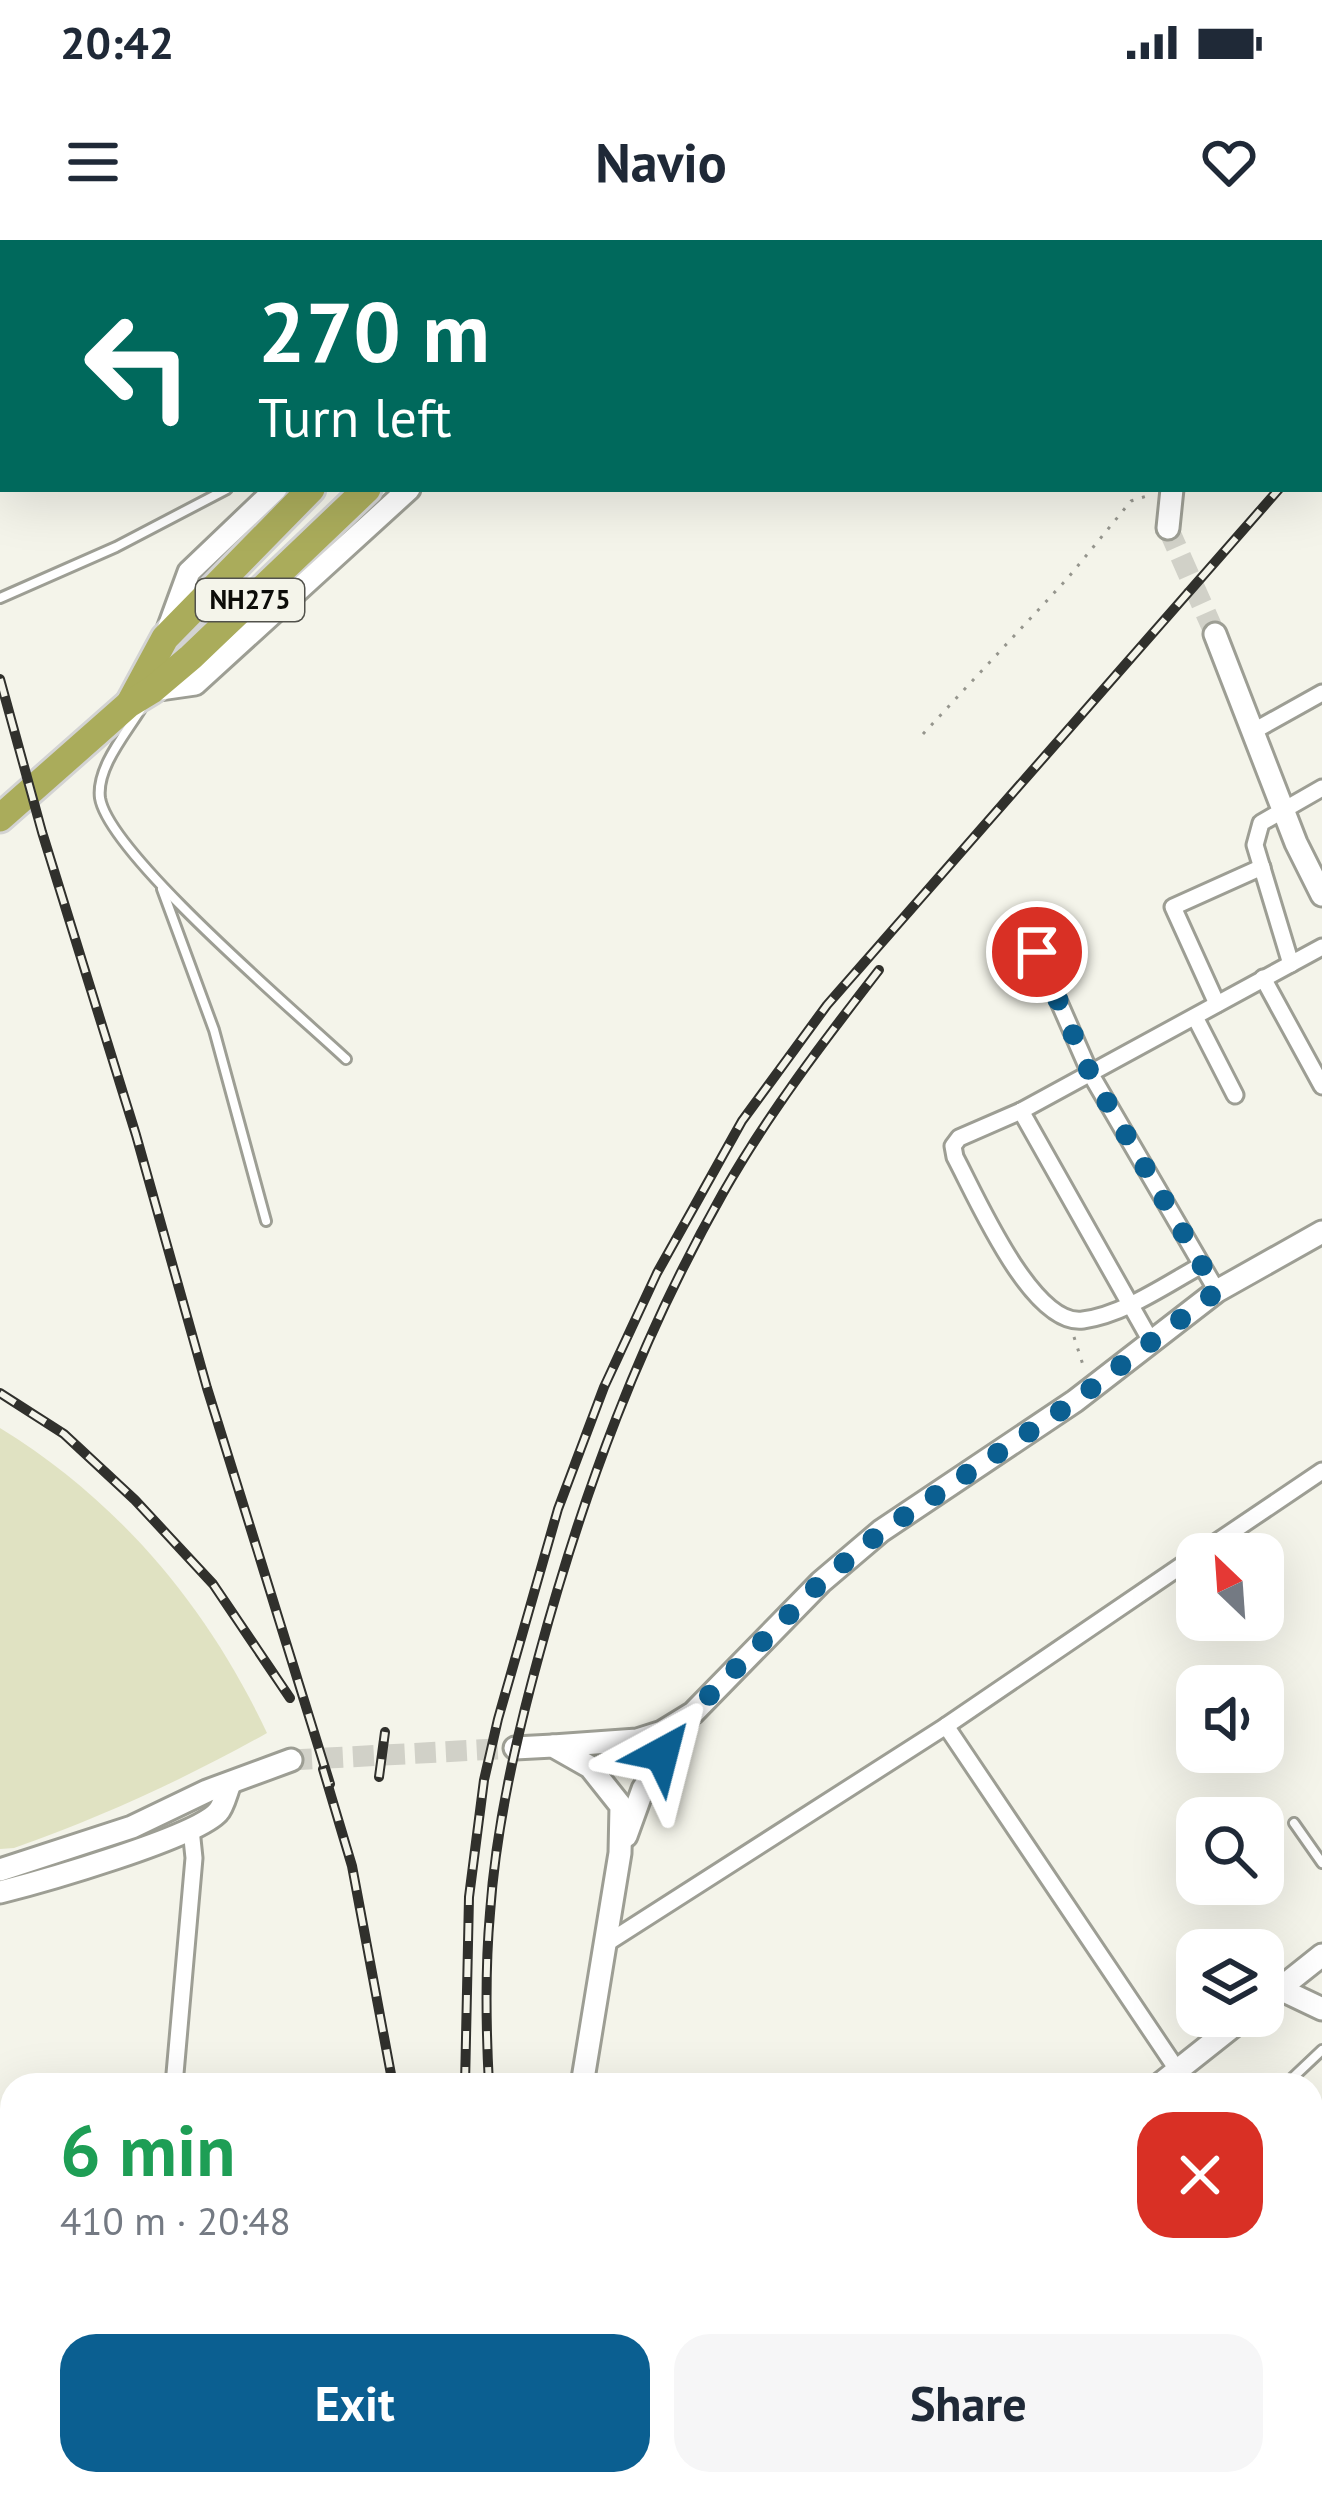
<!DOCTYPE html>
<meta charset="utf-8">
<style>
:root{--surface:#fff;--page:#f6f6f7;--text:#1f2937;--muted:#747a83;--accent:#0b5f91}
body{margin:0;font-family:"PT Sans",sans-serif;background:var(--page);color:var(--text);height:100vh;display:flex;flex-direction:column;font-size:45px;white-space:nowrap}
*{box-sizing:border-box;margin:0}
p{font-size:39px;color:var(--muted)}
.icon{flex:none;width:66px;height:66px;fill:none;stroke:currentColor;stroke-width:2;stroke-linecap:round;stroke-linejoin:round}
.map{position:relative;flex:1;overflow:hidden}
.side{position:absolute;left:0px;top:1833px;width:1323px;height:423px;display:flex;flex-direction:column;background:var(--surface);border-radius:36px 36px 0 0;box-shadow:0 12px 48px #0002}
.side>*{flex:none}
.top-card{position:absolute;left:0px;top:0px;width:1323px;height:252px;box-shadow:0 12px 48px #0002;background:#00695c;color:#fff;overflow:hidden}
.needle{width:78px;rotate:335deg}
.controls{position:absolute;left:1176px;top:1293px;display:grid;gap:24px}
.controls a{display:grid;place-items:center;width:108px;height:108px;border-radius:24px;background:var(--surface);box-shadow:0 12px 48px #0002;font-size:60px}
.pin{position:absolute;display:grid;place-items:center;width:102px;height:102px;color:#fff;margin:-51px;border:6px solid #fff;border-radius:50%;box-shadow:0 3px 12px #0007}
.me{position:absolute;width:132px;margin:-66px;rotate:38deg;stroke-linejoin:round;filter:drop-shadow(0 0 9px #0008)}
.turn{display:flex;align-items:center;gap:42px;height:252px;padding:0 60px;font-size:54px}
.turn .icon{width:156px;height:156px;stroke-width:2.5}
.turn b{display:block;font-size:84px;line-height:102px}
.round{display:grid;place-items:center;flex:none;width:126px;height:126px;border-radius:36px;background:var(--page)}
.headline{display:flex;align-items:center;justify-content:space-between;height:204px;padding:0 60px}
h1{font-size:72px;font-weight:700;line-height:90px;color:#1e9e55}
.primary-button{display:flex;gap:24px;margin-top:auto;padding:24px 60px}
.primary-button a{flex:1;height:138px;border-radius:36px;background:var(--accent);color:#fff;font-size:48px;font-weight:700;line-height:138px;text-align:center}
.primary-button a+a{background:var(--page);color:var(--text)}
.status{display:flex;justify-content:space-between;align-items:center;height:84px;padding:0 60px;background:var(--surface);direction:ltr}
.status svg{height:33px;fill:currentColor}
header{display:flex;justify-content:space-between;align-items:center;height:156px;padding:0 60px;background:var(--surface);font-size:54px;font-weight:700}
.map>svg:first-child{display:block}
.green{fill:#e0e2c2}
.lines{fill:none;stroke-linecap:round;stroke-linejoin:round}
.secondary-tunnel{stroke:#d1d1c8;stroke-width:21;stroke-dasharray:21 10;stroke-linecap:butt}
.lane-casing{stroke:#9d9e94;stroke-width:14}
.street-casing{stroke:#9d9e94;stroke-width:21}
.secondary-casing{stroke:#9d9e94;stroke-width:27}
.highway-casing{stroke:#d3d3d3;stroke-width:33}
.path{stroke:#95958d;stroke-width:3;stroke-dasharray:3 9;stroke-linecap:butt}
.lane{stroke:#fff;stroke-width:8}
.street{stroke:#fff;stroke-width:15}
.secondary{stroke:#fff;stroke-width:21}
.highway{stroke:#aaac5b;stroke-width:27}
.rail-casing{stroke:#30302c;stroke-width:10}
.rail{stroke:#f4f4ea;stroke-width:6;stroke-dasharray:18;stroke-linecap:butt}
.route{stroke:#0b5f91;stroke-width:21;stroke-dasharray:0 37.8}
.labels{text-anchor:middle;stroke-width:10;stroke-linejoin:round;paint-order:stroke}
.shield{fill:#f4f4ea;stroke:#52524c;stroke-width:3}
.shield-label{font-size:27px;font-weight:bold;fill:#0c0c09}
</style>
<div class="status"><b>20:42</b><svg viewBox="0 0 49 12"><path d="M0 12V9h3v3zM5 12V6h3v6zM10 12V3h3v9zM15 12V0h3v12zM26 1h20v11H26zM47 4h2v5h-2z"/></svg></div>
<header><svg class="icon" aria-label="menu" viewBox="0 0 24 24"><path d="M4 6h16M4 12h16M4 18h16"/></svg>Navio<svg class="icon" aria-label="heart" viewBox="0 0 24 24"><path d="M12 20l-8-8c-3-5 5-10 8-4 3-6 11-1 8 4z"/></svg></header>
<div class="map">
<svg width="1322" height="2255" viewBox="0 0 1322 2255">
<rect width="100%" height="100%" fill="#f4f4ea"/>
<!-- green -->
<path class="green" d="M0,1188C120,1262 207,1366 267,1493C185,1539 102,1577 14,1608L0,1609Z"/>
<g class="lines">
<!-- secondary-tunnel -->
<g class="secondary-tunnel">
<polyline points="1168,288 1215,394"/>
<polyline points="291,1520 515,1508"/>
</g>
<defs>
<g id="lane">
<polyline points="136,0 139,3"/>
<polyline points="170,0 170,3"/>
<polyline points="0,358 116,307 227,249"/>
<path d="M142,467C128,491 96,527 100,558C109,614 298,774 346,819"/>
<polyline points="162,649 214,790 266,981"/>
<polyline points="1294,1583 1322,1623"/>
<polyline points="1285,1845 1322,1810"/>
<polyline points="1311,2048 1322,2037"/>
<polyline points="277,2244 288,2255"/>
<polyline points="1093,2244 1103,2255"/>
<polyline points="782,2255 805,2244"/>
<polyline points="1036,2255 1046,2244"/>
<polyline points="1109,2255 1116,2244"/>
</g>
<g id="street">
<polyline points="1252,492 1322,453"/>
<polyline points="1037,712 1090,833 1217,1051"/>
<polyline points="1291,724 1255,605 1261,583 1322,548"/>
<polyline points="1263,738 1322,846"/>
<polyline points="1217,764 1173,667 1262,627"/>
<polyline points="1195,777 1235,855"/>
<polyline points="1021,871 1152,1103"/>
<path d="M1202,1025C1165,1045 1125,1074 1083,1080C1032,1087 976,956 955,917L953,906L959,898L1021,871L1322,707"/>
<polyline points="1199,1314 1322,1231"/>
<polyline points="946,1486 1178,1831"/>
<polyline points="604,1705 946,1486 1197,1315"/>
<polyline points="174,1845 194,1618 191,1589"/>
<polyline points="0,2098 12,2135"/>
<polyline points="0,2156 12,2152"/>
<polyline points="69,2244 69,2255"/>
<polyline points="601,2244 601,2255"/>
<polyline points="163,2255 163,2244"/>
</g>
<g id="secondary">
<polyline points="1113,0 1114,3"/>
<polyline points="556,3 560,0"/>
<polyline points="696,3 699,0"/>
<polyline points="1168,288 1172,249"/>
<polyline points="167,392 189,332 276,249"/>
<polyline points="1215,394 1296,603 1322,655"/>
<polyline points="153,450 195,444 409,249"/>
<polyline points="553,1506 637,1500 662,1492 693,1473 821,1342 881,1291 1075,1161 1217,1051 1322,992"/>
<polyline points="515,1508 553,1506 590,1527 621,1566 620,1613 582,1845"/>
<polyline points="626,1596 643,1549 687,1481"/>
<polyline points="0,1630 132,1587 207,1551 291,1520"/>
<path d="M0,1652C40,1642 195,1598 218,1572C223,1567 226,1554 229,1546"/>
<polyline points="1280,1749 1322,1769"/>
<polyline points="1263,1762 1322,1715"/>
<polyline points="1159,1845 1246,1776"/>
</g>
<g id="highway">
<polyline points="591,3 595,0"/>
<polyline points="650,3 653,0"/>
<polyline points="131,461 165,398 311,249"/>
<polyline points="0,578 129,464 152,450 191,417 367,249"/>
</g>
</defs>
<!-- lane casing -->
<use href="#lane" class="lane-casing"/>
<!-- street casing -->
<use href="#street" class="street-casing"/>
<!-- secondary casing -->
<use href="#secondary" class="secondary-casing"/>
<!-- highway casing -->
<use href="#highway" class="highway-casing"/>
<!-- path -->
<g class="path">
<polyline points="923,494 1067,339 1131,261 1150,255"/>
<polyline points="1074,1097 1084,1128"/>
</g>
<!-- lane -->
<use href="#lane" class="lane"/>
<!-- street -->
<use href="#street" class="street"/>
<!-- secondary -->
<use href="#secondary" class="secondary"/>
<!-- highway -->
<use href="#highway" class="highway"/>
<defs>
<g id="rail">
<polyline points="1320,202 1322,200"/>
<polyline points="0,439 42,592 136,895 207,1148 330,1544"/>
<polyline points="0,1153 64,1194 135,1260 213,1344 290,1458"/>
<polyline points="323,1529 352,1626 393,1845"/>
<polyline points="379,1537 385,1492"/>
<polyline points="465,1845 469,1657 484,1540 498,1479 558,1269 604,1147 657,1033 742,881 827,765 1279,249"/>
<path d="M489,1845C486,1789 485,1729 490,1673C496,1586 516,1499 539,1415C583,1253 640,1099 723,953C768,874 823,802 879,730"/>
<polyline points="497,2244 500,2255"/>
<polyline points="541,2244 544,2255"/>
<polyline points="360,2255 361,2244"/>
</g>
</defs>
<!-- rail casing -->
<use href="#rail" class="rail-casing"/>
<!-- rail -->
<use href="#rail" class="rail"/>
</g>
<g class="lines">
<!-- route -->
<polyline class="route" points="662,1514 692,1473 821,1342 881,1292 1075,1161 1217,1051 1090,833 1037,712"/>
</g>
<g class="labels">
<!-- shield labels -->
<rect class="shield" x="196" y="339" width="108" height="42" rx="9"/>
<g class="shield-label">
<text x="250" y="369">NH275</text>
</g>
</g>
</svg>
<div class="controls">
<a><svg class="needle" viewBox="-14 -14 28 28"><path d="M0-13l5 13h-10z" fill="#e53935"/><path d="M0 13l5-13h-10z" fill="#747a83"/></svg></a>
<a><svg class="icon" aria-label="sound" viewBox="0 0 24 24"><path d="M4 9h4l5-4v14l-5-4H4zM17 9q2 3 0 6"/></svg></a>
<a><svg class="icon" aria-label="search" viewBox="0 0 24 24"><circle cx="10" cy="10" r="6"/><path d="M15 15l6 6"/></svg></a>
<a><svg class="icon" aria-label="layers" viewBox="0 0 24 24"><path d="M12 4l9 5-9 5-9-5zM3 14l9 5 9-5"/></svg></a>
</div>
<div class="pin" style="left:1037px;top:712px;background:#d93025"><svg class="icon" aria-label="arrive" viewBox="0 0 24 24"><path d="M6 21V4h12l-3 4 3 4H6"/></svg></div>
<svg class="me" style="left:662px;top:1514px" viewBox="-20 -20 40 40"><path d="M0-17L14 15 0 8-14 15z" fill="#0b5f91" stroke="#fff" stroke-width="4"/></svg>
<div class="top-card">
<div class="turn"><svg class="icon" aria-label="left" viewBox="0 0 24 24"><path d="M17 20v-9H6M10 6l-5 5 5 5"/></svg><div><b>270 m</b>Turn left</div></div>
</div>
<section class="side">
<div class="headline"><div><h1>6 min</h1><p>410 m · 20:48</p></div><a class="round" style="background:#d93025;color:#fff"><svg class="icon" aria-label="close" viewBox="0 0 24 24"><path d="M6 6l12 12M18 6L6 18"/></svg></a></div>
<div class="primary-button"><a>Exit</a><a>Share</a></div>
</section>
</div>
